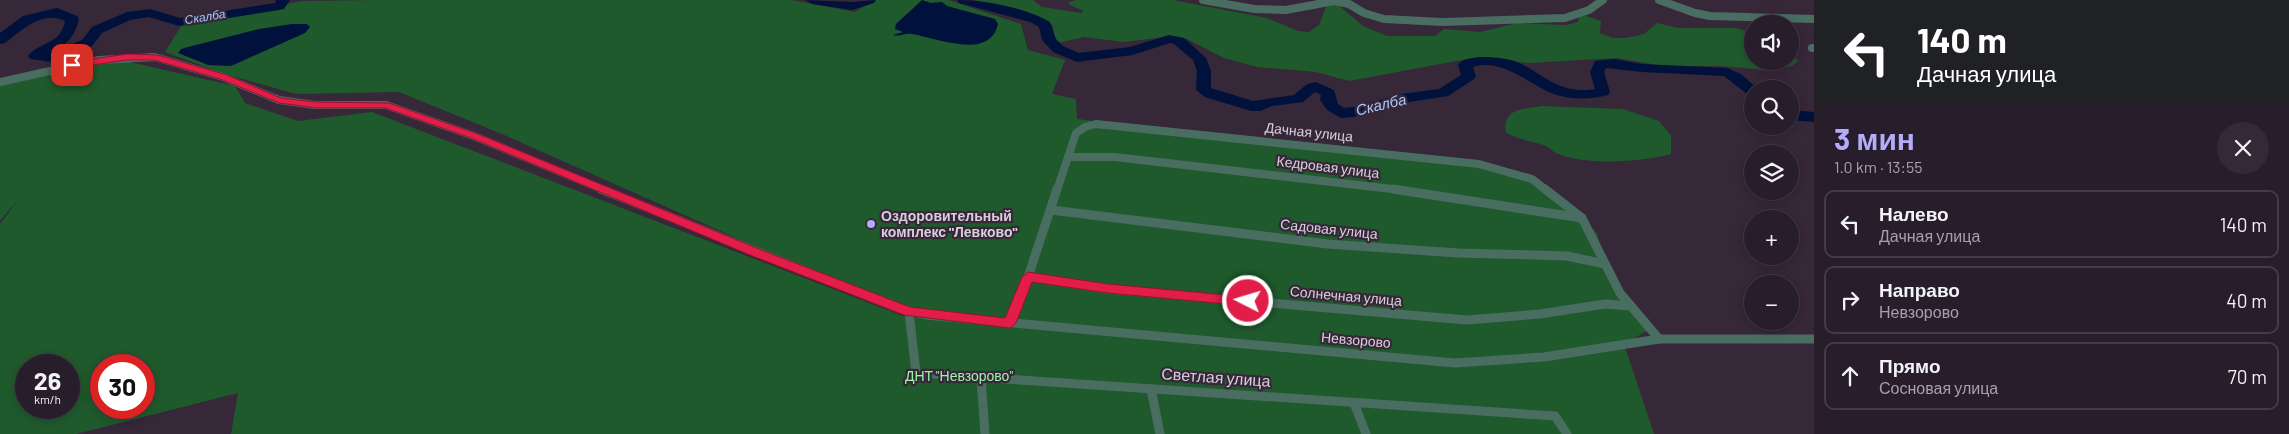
<!DOCTYPE html>
<html lang="ru">
<meta charset="utf-8">
<style>
:root{--surface:#281d2b;--page:#342a37;--text:#f1f3f6;--muted:#a5a2a9;--line:#443b47;--accent:#b3adf9}
body{margin:0;font-family:Barlow,sans-serif;background:var(--page);color:var(--text);height:100vh;display:flex;flex-direction:column;font-size:19px;white-space:nowrap}
*{box-sizing:border-box;margin:0}
p{font-size:16px;color:var(--muted)}
.icon{flex:none;width:28px;height:28px;fill:none;stroke:currentColor;stroke-width:2;stroke-linecap:round;stroke-linejoin:round}
.map{position:relative;flex:1;overflow:hidden}
.panel{display:flex;flex-direction:column;background:var(--surface);width:475px}
.panel>*{flex:none}
.hud{background:#202124;color:#fff;overflow:hidden}
.buttons{position:absolute;left:1744px;top:15px;display:grid;gap:10px}
.buttons a{display:grid;place-items:center;width:55px;height:55px;border-radius:50%;background:var(--surface);box-shadow:0 2px 12px #0003,0 0 0 1px var(--line);font-size:25px}
.speed{position:absolute;left:15px;top:354px;display:flex;gap:10px;font-size:25px;font-weight:700;text-align:center}
.speed>*{display:grid;place-content:center;width:65px;height:65px;border-radius:50%;background:var(--surface);box-shadow:0 2px 12px #0003,0 0 0 1px var(--line);line-height:1}
.speed small{font-size:12px;font-weight:400}
.speed .limit{border:8px solid #d22;background:#fff;color:#111}
.pin{position:absolute;display:grid;place-items:center;width:42px;height:42px;color:#fff;margin:-21px;border-radius:10px;box-shadow:0 2px 8px #0006}
.me{position:absolute;width:55px;margin:-28px;rotate:275deg;stroke-linejoin:round;filter:drop-shadow(0 0 4px #0008)}
.turn{display:flex;align-items:center;gap:18px;height:105px;padding:0 20px;font-size:22px}
.turn .icon{width:65px;height:65px;stroke-width:2.5}
.turn b{display:block;font-size:35px;line-height:42px}
.round{display:grid;place-items:center;flex:none;width:52px;height:52px;border-radius:26px;background:var(--page)}
.head{display:flex;align-items:center;justify-content:space-between;height:85px;padding:0 20px}
h1{font-size:30px;font-weight:700;line-height:38px;color:var(--accent)}
ul{padding:0;list-style:none}
li{display:flex;align-items:center;gap:15px;height:68px;margin:0 10px 8px;padding:0 10px;border:2px solid var(--line);border-radius:10px}
li div{flex:1}
li b{display:block;font-size:19px}
li em{font-style:normal}
main{display:flex;flex:1;min-height:0}
.map>svg:first-child{display:block}
.green{fill:#1f5a2c;fill-rule:evenodd}
.water{fill:#00123b}
.lines{fill:none;stroke-linecap:round;stroke-linejoin:round}
.river{fill:#00123b;fill-rule:evenodd}
.street-far1{stroke:#496e61;stroke-width:8}
.street{stroke:#496e61;stroke-width:9}
.route{fill:#e11d48;stroke:#92132f}
.poi-dot{fill:#b3adf9;stroke:#362739;stroke-width:2}
.labels{text-anchor:middle;stroke-width:4.5;stroke-linejoin:round;paint-order:stroke}
.far-water-label{font-size:12px;font-style:italic;fill:#a7c8fc;stroke:#362739}
.street-label{font-size:14px;fill:#d9cfdb;stroke:#362739}
.poi-label{font-size:14px;font-weight:bold;fill:#d9cfdb;stroke:#362739;text-anchor:start}
.park-label{font-size:14px;fill:#9bf4a8;stroke:#362739}
.water-label{font-size:15px;font-style:italic;fill:#a7c8fc;stroke:#362739}
.near-street-label{font-size:16px;fill:#d9cfdb;stroke:#362739}
</style>
<main>
<div class="map">
<svg width="1814" height="434" viewBox="0 0 1814 434">
<rect width="100%" height="100%" fill="#362739"/>
<!-- green -->
<g class="green">
<path d="M376,0H792L855,12L874,0H948L1021,24L1028,50L1065,60L1052,94L1076,99L1077,119L1472,163L1540,184L1574,208L1597,234L1613,286L1647,331L1624,344L1654,434H231L238,393L76,434H0V224L18,200L0,221V84L89,63L125,61L235,86L245,103L298,121L372,112L903,316L905,313L502,134L399,92L296,94L225,74L165,52L181,26L301,1ZM26,365H69V408H26ZM101,365H144V408H101Z"/>
<polygon points="975,0 1033,0 1042,7 1082,13 1083,11 1068,4 1070,2 1076,0 1173,0 1267,18 1298,31 1309,32 1319,25 1326,7 1330,4 1337,4 1363,26 1387,36 1435,36 1444,29 1480,32 1517,23 1567,25 1578,22 1580,16 1586,16 1601,21 1600,33 1613,38 1626,38 1644,34 1657,23 1678,28 1736,28 1752,33 1752,61 1790,61 1790,51 1798,61 1792,66 1765,70 1722,66 1663,66 1617,58 1530,63 1467,59 1349,81 1316,72 1257,67 1224,58 1187,39 1172,36 1124,42 1084,37 1058,43 1054,41 1053,26 1049,22"/>
<path d="M1542,106L1623,109L1659,121L1671,135V154C1643,162 1583,166 1556,153C1551,150 1548,146 1543,145C1530,141 1518,139 1506,133C1502,108 1524,109 1542,106Z"/>
</g>
<!-- water -->
<g class="water">
<path d="M922,0L931,3L942,2L947,6L995,19L998,24C990,61 937,38 912,34C905,33 900,37 893,35L903,32L895,29L896,24Z"/>
<polygon points="292,24 307,24 310,27 305,33 231,66 208,65 178,53 181,49 188,47 259,29"/>
</g>
<g class="lines">
<!-- river -->
<g class="river">
<path d="M276,0H290L284,9L279,10L179,26L149,17L130,20L102,33L92,46L57,61L52,62L30,59L28,56C40,41 60,46 65,21C42,10 22,30 5,43L0,44V33L23,16L57,8L77,16L79,19C76,35 67,44 53,52L82,40L92,27L127,12L150,9L180,18L275,3Z"/>
<polygon points="805,0 851,2 876,0 874,3 852,10 812,4"/>
<path d="M957,0C985,0 1026,8 1050,22L1056,39L1063,46L1079,53L1130,47L1169,35L1184,38L1206,58L1211,71V88L1253,101L1294,95L1307,84L1316,82L1334,90L1338,104L1344,108L1353,107L1402,94L1439,89L1461,75L1458,65C1466,53 1504,57 1517,62C1532,68 1545,80 1561,86C1570,90 1585,91 1595,89L1590,72L1595,61L1614,59L1642,64L1727,68L1741,74L1758,89H1752V95L1747,94L1724,76L1642,72L1606,68L1604,72L1610,92L1608,95C1590,100 1569,100 1551,93C1528,83 1501,58 1473,67L1476,76L1474,79L1448,96L1403,103L1353,117L1341,118L1327,110L1320,100L1321,95L1315,92L1303,102L1272,106L1260,111H1251L1205,97L1196,90L1197,71L1193,60L1174,44L1170,43L1132,55L1077,62L1053,52L1042,40L1039,27L1030,22L959,3Z"/>
<polygon points="1790,110 1814,112 1814,122 1790,120"/>
</g>
<!-- street-far1 -->
<g class="street-far1">
<polyline points="1203,0 1254,9 1286,10 1334,1 1349,4 1364,13 1384,19 1443,22 1565,18 1589,10 1603,0"/>
<polyline points="1659,0 1695,13 1710,16 1814,19"/>
<polyline points="1812,48 1814,48"/>
<polyline points="0,82 99,60 155,57 223,77 279,100 315,105 386,105 474,136 604,190"/>
<polyline points="1068,157 1115,157 1401,190"/>
<polyline points="1057,190 1076,133 1085,127 1096,124 1479,164 1532,179 1546,190"/>
</g>
<!-- street -->
<g class="street">
<polyline points="601,189 897,308 926,315 1455,363 1544,357 1659,339 1814,339"/>
<polyline points="1393,189 1582,218"/>
<polyline points="1545,189 1582,218 1620,293 1659,339"/>
<polyline points="1051,210 1328,244 1458,253 1567,256 1605,264"/>
<polyline points="1028,277 1108,289 1467,320 1540,314 1605,304 1631,306"/>
<polyline points="909,312 916,373 1555,416 1567,434"/>
<polyline points="1010,323 1028,277 1057,189"/>
<polyline points="981,378 985,434"/>
<polyline points="1151,389 1160,434"/>
<polyline points="1354,403 1366,434"/>
</g>
</g>
<!-- route -->
<polygon class="route" points="127,54 158,55 227,75 281,98 316,102 389,103 478,134 759,249 910,307 1005,318 1022,277 1028,272 1108,284 1248,297 1254,301 1248,306 1108,293 1032,282 1016,323 1010,328 904,315 750,255 471,138 385,108 316,108 279,103 220,79 154,60 127,60 72,68 68,65 72,62"/>
<!-- markers -->
<circle class="poi-dot" cx="871" cy="224" r="5"/>
<g class="labels">
<!-- far-water labels -->
<g class="far-water-label">
<text transform="translate(205 17) rotate(-9)" y="4">Скалба</text>
</g>
<!-- street labels -->
<g class="street-label">
<text transform="translate(1309 132) rotate(6)" y="5">Дачная улица</text>
<text transform="translate(1328 167) rotate(7)" y="5">Кедровая улица</text>
<text transform="translate(1329 229) rotate(6)" y="5">Садовая улица</text>
<text transform="translate(1346 296) rotate(5)" y="5">Солнечная улица</text>
<text transform="translate(1356 340) rotate(5)" y="5">Невзорово</text>
</g>
<!-- poi labels -->
<g class="poi-label">
<text x="881" y="221">Оздоровительный<tspan x="881" dy="16">комплекс "Левково"</tspan></text>
</g>
<!-- park labels -->
<g class="park-label">
<text x="959" y="381">ДНТ "Невзорово"</text>
</g>
<!-- water labels -->
<g class="water-label">
<text transform="translate(1381 105) rotate(-13)" y="5">Скалба</text>
</g>
<!-- near-street labels -->
<g class="near-street-label">
<text transform="translate(1216 377) rotate(4)" y="6">Светлая улица</text>
</g>
</g>
</svg>
<div class="buttons">
<a><svg class="icon" aria-label="sound" viewBox="0 0 24 24"><path d="M4 9h4l5-4v14l-5-4H4zM17 9q2 3 0 6"/></svg></a>
<a><svg class="icon" aria-label="search" viewBox="0 0 24 24"><circle cx="10" cy="10" r="6"/><path d="M15 15l6 6"/></svg></a>
<a><svg class="icon" aria-label="layers" viewBox="0 0 24 24"><path d="M12 4l9 5-9 5-9-5zM3 14l9 5 9-5"/></svg></a>
<a>+</a>
<a>−</a>
</div>
<div class="speed"><div>26<small>km/h</small></div><div class="limit">30</div></div>
<div class="pin" style="left:72px;top:65px;background:#d93025"><svg class="icon" aria-label="arrive" viewBox="0 0 24 24"><path d="M6 21V4h12l-3 4 3 4H6"/></svg></div>
<svg class="me" style="left:1248px;top:301px" viewBox="-20 -20 40 40"><circle r="17" fill="#e11d48" stroke="#fff" stroke-width="3"/><path d="M0-11L8 9 0 5-8 9z" fill="#fff"/></svg>
</div>
<section class="panel">
<div class="hud">
<div class="turn"><svg class="icon" aria-label="left" viewBox="0 0 24 24"><path d="M17 20v-9H6M10 6l-5 5 5 5"/></svg><div><b>140 m</b>Дачная улица</div></div>
</div>
<div class="head"><div><h1>3 мин</h1><p>1.0 km · 13:55</p></div><a class="round"><svg class="icon" aria-label="close" viewBox="0 0 24 24"><path d="M6 6l12 12M18 6L6 18"/></svg></a></div>
<ul>
<li><svg class="icon" aria-label="left" viewBox="0 0 24 24"><path d="M17 20v-9H6M10 6l-5 5 5 5"/></svg><div><b>Налево</b><p>Дачная улица</p></div><em>140 m</em></li>
<li><svg class="icon" aria-label="right" viewBox="0 0 24 24"><path d="M7 20v-9h11M14 6l5 5-5 5"/></svg><div><b>Направо</b><p>Невзорово</p></div><em>40 m</em></li>
<li><svg class="icon" aria-label="ahead" viewBox="0 0 24 24"><path d="M12 20V5M6 11l6-6 6 6"/></svg><div><b>Прямо</b><p>Сосновая улица</p></div><em>70 m</em></li>
</ul>
</section>
</main>
